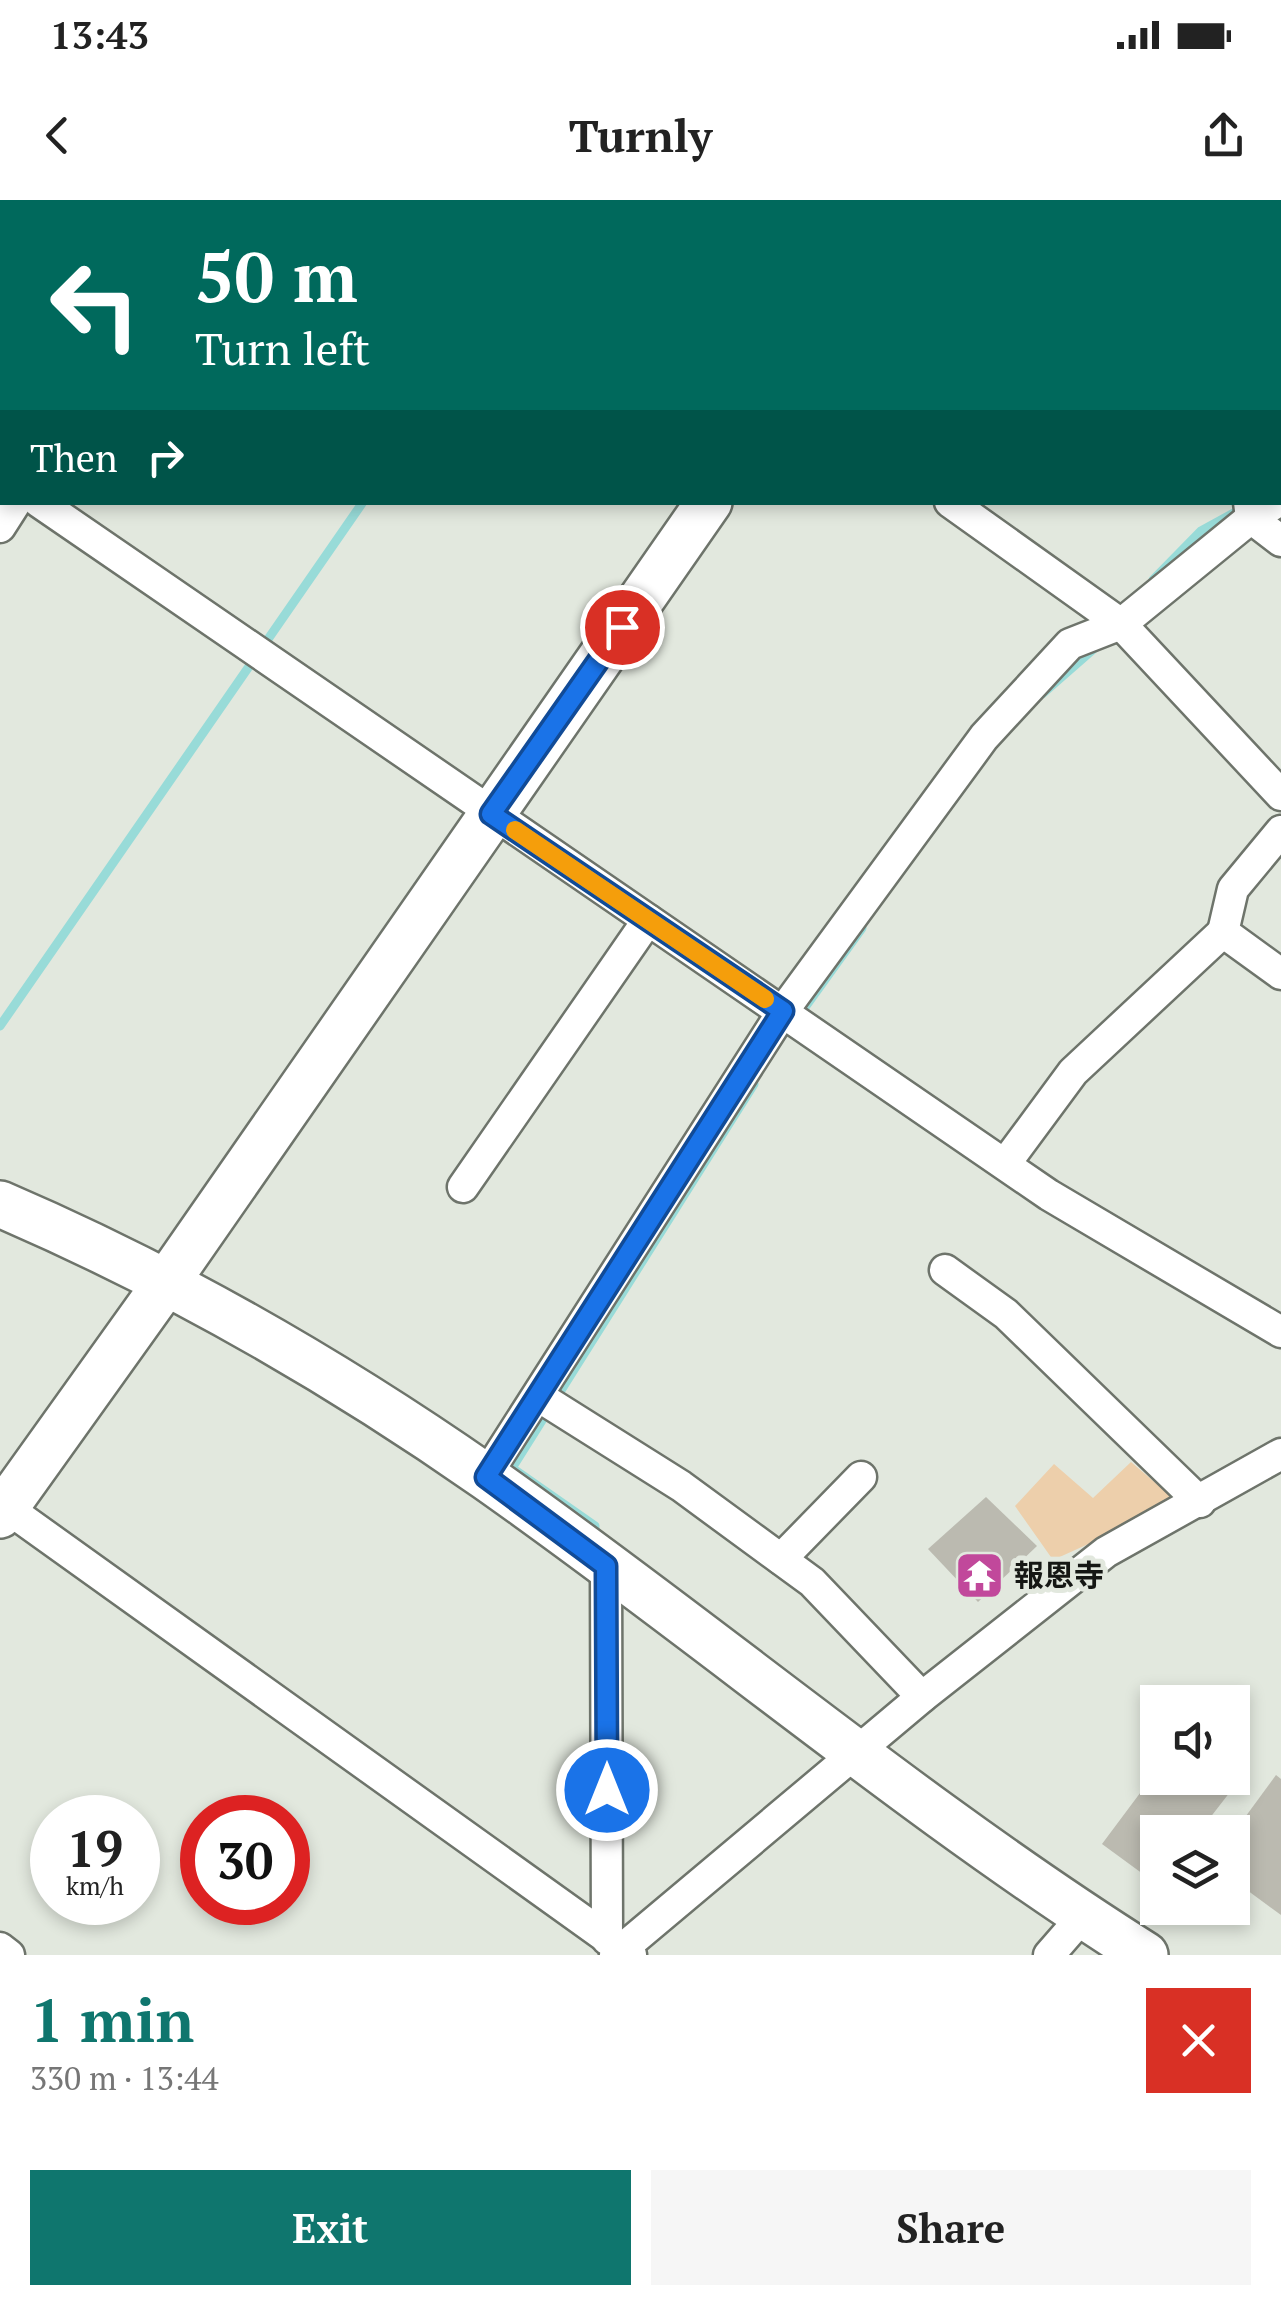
<!DOCTYPE html>
<meta charset="utf-8">
<style>
:root{--surface:#fff;--page:#f6f6f6;--text:#222;--muted:#767676;--accent:#0f766e}
body{margin:0;font-family:"PT Serif","Noto Sans JP",serif;background:var(--page);color:var(--text);height:100vh;display:flex;flex-direction:column;font-size:38px;white-space:nowrap}
*{box-sizing:border-box;margin:0}
p{font-size:32px;color:var(--muted)}
.icon{flex:none;width:55px;height:55px;fill:none;stroke:currentColor;stroke-width:2;stroke-linecap:round;stroke-linejoin:round}
.map{position:relative;height:1755px;overflow:hidden}
.side{display:flex;flex-direction:column;background:var(--surface);flex:1}
.side>*{flex:none}
.hud{position:absolute;left:0px;top:0px;width:1282px;height:305px;box-shadow:0 5px 15px #0003;background:#00695c;color:#fff;overflow:hidden}
.buttons{position:absolute;left:1140px;top:1485px;display:grid;gap:20px}
.buttons a{display:grid;place-items:center;width:110px;height:110px;border-radius:0px;background:var(--surface);box-shadow:0 5px 15px #0003;font-size:50px}
.speed{position:absolute;left:30px;top:1595px;display:flex;gap:20px;font-size:50px;font-weight:700;text-align:center}
.speed>*{display:grid;place-content:center;width:130px;height:130px;border-radius:50%;background:var(--surface);box-shadow:0 5px 15px #0003;line-height:1}
.speed small{font-size:25px;font-weight:400}
.speed .limit{border:15px solid #d22;background:#fff;color:#111}
.pin{position:absolute;display:grid;place-items:center;width:85px;height:85px;color:#fff;margin:-42px;border:5px solid #fff;border-radius:50%;box-shadow:0 2px 10px #0007}
.me{position:absolute;width:110px;margin:-55px;rotate:0deg;stroke-linejoin:round;filter:drop-shadow(0 0 8px #0008)}
.turn{display:flex;align-items:center;gap:35px;height:210px;padding:0 30px;font-size:45px}
.turn .icon{width:130px;height:130px;stroke-width:2.5}
.turn b{display:block;font-size:70px;line-height:85px}
.then{display:flex;align-items:center;height:95px;padding:0 30px;background:#0003;gap:20px;font-size:38px}
.round{display:grid;place-items:center;flex:none;width:105px;height:105px;border-radius:0px;background:var(--page)}
.head{display:flex;align-items:center;justify-content:space-between;height:170px;padding:0 30px}
h1{font-size:60px;font-weight:600;line-height:75px;color:var(--accent)}
.action{display:flex;gap:20px;margin-top:auto;padding:20px 30px}
.action a{flex:1;height:115px;border-radius:0px;background:var(--accent);color:#fff;font-size:40px;font-weight:600;line-height:115px;text-align:center}
.action a+a{background:var(--page);color:var(--text)}
.status{display:flex;justify-content:space-between;align-items:center;height:70px;padding:0 50px;background:var(--surface);direction:ltr}
.status svg{height:28px;fill:currentColor}
header{display:flex;justify-content:space-between;align-items:center;height:130px;padding:0 30px;background:var(--surface);font-size:45px;font-weight:600}
.map>svg:first-child{display:block}
.green{fill:#edcfab}
.lines{fill:none;stroke-linecap:round;stroke-linejoin:round}
.stream{stroke:#98dbd8;stroke-width:9}
.building{fill:#bbbab0}
.street-casing{stroke:#6e746b;stroke-width:35}
.secondary-casing{stroke:#6e746b;stroke-width:50}
.street{stroke:#fff;stroke-width:30}
.secondary{stroke:#fff;stroke-width:45}
.route-casing{stroke:#114b97;stroke-width:25}
.route{stroke:#1a73e8;stroke-width:18}
.slow{stroke:#f59e0b;stroke-width:18}
.labels{text-anchor:middle;stroke-width:10;stroke-linejoin:round;paint-order:stroke}
.poi-label{font-size:30px;font-weight:bold;fill:#151714;stroke:#e2e8de;text-anchor:start}
</style>
<div class="status"><b>13:43</b><svg viewBox="0 0 49 12"><path d="M0 12V9h3v3zM5 12V6h3v6zM10 12V3h3v9zM15 12V0h3v12zM26 1h20v11H26zM47 4h2v5h-2z"/></svg></div>
<header><svg class="icon" aria-label="back" viewBox="0 0 24 24"><path d="M15 5l-7 7 7 7"/></svg>Turnly<svg class="icon" aria-label="share" viewBox="0 0 24 24"><path d="M12 15V3M7 8l5-5 5 5M5 13v7h14v-7"/></svg></header>
<div class="map">
<svg width="1281" height="1755" viewBox="0 0 1281 1755">
<rect width="100%" height="100%" fill="#e2e8de"/>
<!-- green -->
<polygon class="green" points="1131,1262 1179,1303 1053,1360 1015,1306 1054,1264 1093,1298"/>
<g class="lines">
<!-- stream -->
<g class="stream">
<polyline points="571,2 573,0"/>
<polyline points="1280,287 1281,287"/>
<polyline points="1153,380 1201,331 1241,309"/>
<polyline points="1042,494 1098,445"/>
<polyline points="798,817 862,728"/>
<polyline points="0,826 363,302"/>
<polyline points="595,1336 595,1326 512,1268 754,884"/>
</g>
</g>
<!-- building -->
<g class="building">
<polygon points="986,1297 1037,1346 978,1402 928,1349"/>
<polygon points="1158,1569 1158,1578 1211,1578 1230,1592 1199,1632 1158,1632 1158,1685 1102,1644"/>
<polygon points="1276,1575 1281,1579 1281,1715 1232,1679 1232,1635"/>
</g>
<g class="lines">
<defs>
<g id="street">
<polyline points="1249,0 1253,2"/>
<polyline points="227,2 229,0"/>
<polyline points="1280,13 1281,12"/>
<polyline points="0,276 2,277"/>
<polyline points="39,302 1049,995 1281,1132"/>
<polyline points="950,302 1121,424 1281,595"/>
<polyline points="1249,302 1251,318 1281,341"/>
<polyline points="0,327 16,302"/>
<polyline points="1281,631 1233,689 1223,732 1281,774"/>
<polyline points="1005,964 1073,872 1223,732"/>
<polyline points="463,987 648,720"/>
<polyline points="945,1070 1006,1114 1200,1302"/>
<polyline points="538,1196 681,1286 812,1382 922,1497"/>
<polyline points="485,1277 783,811 984,537 1070,444 1121,424 1251,318 1277,302"/>
<polyline points="0,1303 631,1755"/>
<polyline points="781,1359 861,1277"/>
<polyline points="606,1366 607,1739"/>
<polyline points="0,1748 9,1755"/>
<polyline points="615,1755 922,1497 1106,1352 1281,1254"/>
<polyline points="1049,1755 1083,1716"/>
</g>
<g id="secondary">
<polyline points="919,2 920,0"/>
<path d="M0,1004C170,1077 334,1171 486,1277C708,1433 915,1610 1145,1755"/>
<polyline points="0,1315 166,1083 709,302"/>
</g>
</defs>
<!-- street casing -->
<use href="#street" class="street-casing"/>
<!-- secondary casing -->
<use href="#secondary" class="secondary-casing"/>
<!-- street -->
<use href="#street" class="street"/>
<!-- secondary -->
<use href="#secondary" class="secondary"/>
</g>
<g class="lines">
<defs>
<polyline id="route" points="607,1590 606,1366 486,1277 783,811 491,614 622,427"/>
</defs>
<!-- route casing -->
<use href="#route" class="route-casing"/>
<!-- route -->
<use href="#route" class="route"/>
<!-- slow -->
<polyline class="slow" points="515,630 765,799"/>
</g>
<!-- icons -->
<defs>
<symbol id="temple-square" viewBox="-11 -11 22 22"><rect x="-9" y="-9" width="18" height="18" rx="4" fill="#c1489b" stroke="#e2e8de"/><path d="M0-6L5-2H3V0L6.5 2.5H4V6H1.5V3h-3V6H-4V2.5H-6.5L-3 0V-2H-5Z" fill="#fff"/></symbol>
</defs>
<g fill-rule="evenodd">
<use href="#temple-square" x="952" y="1348" width="55" height="55"/>
</g>
<g class="labels">
<!-- poi labels -->
<g class="poi-label">
<text x="1014" y="1386">報恩寺</text>
</g>
</g>
</svg>
<div class="buttons">
<a><svg class="icon" aria-label="sound" viewBox="0 0 24 24"><path d="M4 9h4l5-4v14l-5-4H4zM17 9q2 3 0 6"/></svg></a>
<a><svg class="icon" aria-label="layers" viewBox="0 0 24 24"><path d="M12 4l9 5-9 5-9-5zM3 14l9 5 9-5"/></svg></a>
</div>
<div class="speed"><div>19<small>km/h</small></div><div class="limit">30</div></div>
<div class="pin" style="left:622px;top:427px;background:#d93025"><svg class="icon" aria-label="arrive" viewBox="0 0 24 24"><path d="M6 21V4h12l-3 4 3 4H6"/></svg></div>
<svg class="me" style="left:607px;top:1590px" viewBox="-20 -20 40 40"><circle r="17" fill="#1a73e8" stroke="#fff" stroke-width="3"/><path d="M0-11L8 9 0 5-8 9z" fill="#fff"/></svg>
<div class="hud">
<div class="turn"><svg class="icon" aria-label="left" viewBox="0 0 24 24"><path d="M17 20v-9H6M10 6l-5 5 5 5"/></svg><div><b>50 m</b>Turn left</div></div>
<div class="then">Then<svg class="icon" aria-label="right" viewBox="0 0 24 24"><path d="M7 20v-9h11M14 6l5 5-5 5"/></svg></div>
</div>
</div>
<section class="side">
<div class="head"><div><h1>1 min</h1><p>330 m · 13:44</p></div><a class="round" style="background:#d93025;color:#fff"><svg class="icon" aria-label="close" viewBox="0 0 24 24"><path d="M6 6l12 12M18 6L6 18"/></svg></a></div>
<div class="action"><a>Exit</a><a>Share</a></div>
</section>
